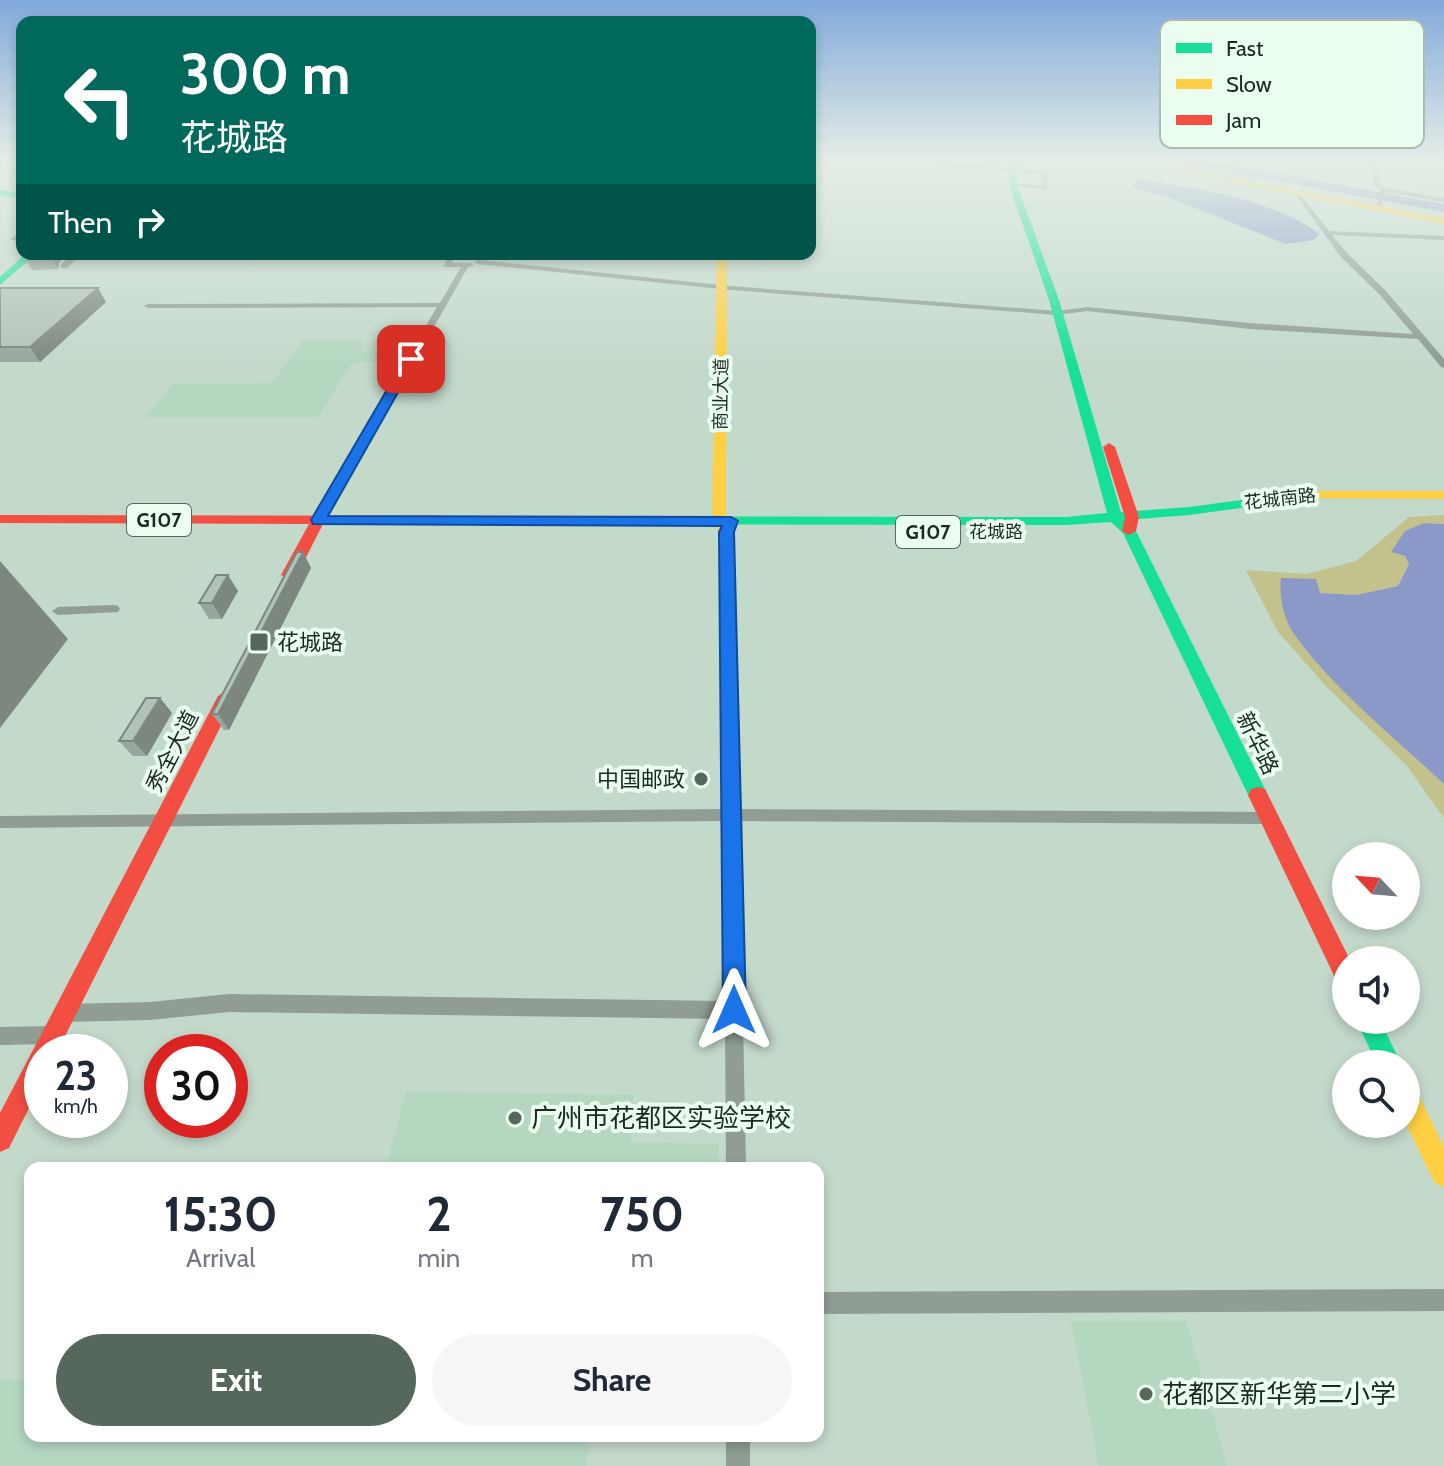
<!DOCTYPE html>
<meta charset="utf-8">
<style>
:root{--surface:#fff;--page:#f6f6f7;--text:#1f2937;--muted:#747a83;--accent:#56675c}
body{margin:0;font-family:Cabin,"Noto Sans SC",sans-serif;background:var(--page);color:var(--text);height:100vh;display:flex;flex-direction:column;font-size:30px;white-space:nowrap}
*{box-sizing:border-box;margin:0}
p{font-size:26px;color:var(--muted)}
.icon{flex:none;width:44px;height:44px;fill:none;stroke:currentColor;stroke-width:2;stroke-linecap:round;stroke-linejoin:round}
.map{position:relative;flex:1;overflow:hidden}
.drawer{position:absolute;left:24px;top:1162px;width:800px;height:280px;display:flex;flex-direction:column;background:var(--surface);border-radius:16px;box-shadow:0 4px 12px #0003}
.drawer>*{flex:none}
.hud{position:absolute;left:16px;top:16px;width:800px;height:244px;border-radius:16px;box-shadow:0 4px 12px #0003;background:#00695c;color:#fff;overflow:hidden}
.needle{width:52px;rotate:296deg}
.controls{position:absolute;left:1332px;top:842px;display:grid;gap:16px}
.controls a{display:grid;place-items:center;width:88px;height:88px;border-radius:50%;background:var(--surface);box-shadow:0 4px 12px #0003;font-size:40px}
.speed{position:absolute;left:24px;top:1034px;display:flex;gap:16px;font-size:40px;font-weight:700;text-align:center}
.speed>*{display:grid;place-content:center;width:104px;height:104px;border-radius:50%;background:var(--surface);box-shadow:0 4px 12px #0003;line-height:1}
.speed small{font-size:20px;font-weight:400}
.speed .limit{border:12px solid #d22;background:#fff;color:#111}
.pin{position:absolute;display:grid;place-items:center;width:68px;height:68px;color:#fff;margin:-34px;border-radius:16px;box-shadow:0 4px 12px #0006}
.me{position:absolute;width:88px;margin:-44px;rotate:0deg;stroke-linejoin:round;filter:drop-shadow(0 0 6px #0008)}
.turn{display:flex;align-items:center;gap:28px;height:168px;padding:0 32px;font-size:36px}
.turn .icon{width:104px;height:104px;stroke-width:2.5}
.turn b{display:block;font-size:56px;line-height:68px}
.then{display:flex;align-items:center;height:76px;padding:0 32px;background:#0003;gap:16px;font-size:30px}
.eta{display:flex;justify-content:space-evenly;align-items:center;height:136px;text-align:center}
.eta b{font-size:48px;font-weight:700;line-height:56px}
.button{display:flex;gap:16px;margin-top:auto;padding:16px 32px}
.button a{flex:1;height:92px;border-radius:48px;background:var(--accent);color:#fff;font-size:32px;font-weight:700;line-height:92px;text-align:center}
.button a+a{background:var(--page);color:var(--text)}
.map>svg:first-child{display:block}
.built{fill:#b5d7c0}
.green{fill:#c3c18c}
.water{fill:#8a99c8}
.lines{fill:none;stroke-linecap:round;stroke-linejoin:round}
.street{fill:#8f9d93;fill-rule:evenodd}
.fast{fill:#16e098;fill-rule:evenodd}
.slow{fill:#ffcf43;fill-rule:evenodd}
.jam{fill:#f24e42;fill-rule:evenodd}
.wall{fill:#98a79d}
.shaded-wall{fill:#7c887f}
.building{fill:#b1c2b6;stroke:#7c887f;stroke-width:2}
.route{fill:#1a73e8;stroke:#114b97;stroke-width:2}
.poi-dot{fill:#56675c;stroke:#eafdef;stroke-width:3}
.labels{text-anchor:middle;stroke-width:8;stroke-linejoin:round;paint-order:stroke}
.far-street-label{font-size:18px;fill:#1b2a20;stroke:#eafdef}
.shield{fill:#eafdef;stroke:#59695e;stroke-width:2}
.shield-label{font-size:20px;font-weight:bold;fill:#1b2a20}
.poi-label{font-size:22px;fill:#1b2a20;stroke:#eafdef;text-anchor:start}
.street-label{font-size:22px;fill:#1b2a20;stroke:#eafdef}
.near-poi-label{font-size:26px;fill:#1b2a20;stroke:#eafdef;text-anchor:start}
.key{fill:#eafdef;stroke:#acbeb1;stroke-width:2}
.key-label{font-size:22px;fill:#1b2a20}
</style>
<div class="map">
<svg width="1444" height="1466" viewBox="0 0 1444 1466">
<rect width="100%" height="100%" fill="#c3d9ca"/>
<!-- built -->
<g class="built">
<polygon points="303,340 364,340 360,351 396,350 390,361 352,363 318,417 145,417 173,384 272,383"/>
<polygon points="406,1091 634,1095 630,1142 719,1144 719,1168 386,1168"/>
<polygon points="1071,1321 1186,1321 1227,1466 1099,1466"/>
<polygon points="0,1379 30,1380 30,1436 589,1436 586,1466 0,1466"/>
</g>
<!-- green -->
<polygon class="green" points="1444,515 1444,524 1424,523 1392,552 1405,556 1409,564 1398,586 1356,595 1319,593 1316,579 1328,673 1444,784 1444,818 1407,766 1325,685 1278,632 1246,570 1306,574 1356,561 1409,517"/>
<!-- water -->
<g class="water">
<polygon points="1165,160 1203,160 1444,204 1444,212"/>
<path d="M1137,179C1200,189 1266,197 1320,234L1313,240L1286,244L1170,198L1131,188Z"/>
<path d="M1424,523L1444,524V784C1396,739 1329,685 1292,631C1283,616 1279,595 1281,578L1316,579L1320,593L1356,595L1398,586L1409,564L1405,556L1391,552L1405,531Z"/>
</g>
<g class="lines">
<!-- street -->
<g class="street">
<polygon points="913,160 1045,171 1048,173 1048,188 1045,190 1010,185 1013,183 1042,186 1042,175 956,168"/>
<polygon points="1370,160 1376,160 1380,184 1387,188 1444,198 1444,202 1387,192 1380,207 1376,207 1381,191 1374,185"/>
<polygon points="1294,192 1298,192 1329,231 1444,236 1444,240 1332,235 1346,252 1385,290 1444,359 1444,368 1441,367 1418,339 1250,329 1087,311 1057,315 730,290 478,264 474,262 478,260 730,286 1057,311 1087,307 1250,323 1413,334 1379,294 1340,256"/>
<polygon points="74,254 82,254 67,268 61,268 61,264"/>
<polygon points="448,254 456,254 452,263 470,263 474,265 468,267 324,520 318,523 312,520 437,307 148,308 144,306 148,304 440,303 461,267 444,267"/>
<polygon points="727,529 733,532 738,809 1268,812 1273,813 1276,818 1273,823 1268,824 739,821 746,1168 726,1168 725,1019 229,1012 150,1020 64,1022 58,1019 55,1013 58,1007 64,1004 150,1002 229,994 725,1001 723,821 0,828 0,816 723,809 721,532"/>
<polygon points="114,605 118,606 120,609 118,612 58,615 52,611 58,607"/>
<polygon points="53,1026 59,1029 62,1035 59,1041 53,1044 0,1045 0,1027"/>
<polygon points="1444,1289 1444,1311 818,1314 818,1292"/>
<rect x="726" y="1436" width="24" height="30"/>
</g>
<!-- fast -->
<g class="fast">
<polygon points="1010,160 1018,160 1017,185 1059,300 1121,512 1189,507 1306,491 1313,495 1306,499 1189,515 1126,520 1136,531 1268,795 1265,801 1258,803 1251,801 1123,533 1111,522 1066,525 473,524 466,520 473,516 1066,517 1107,513 1049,300 1009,185"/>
<polygon points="0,190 22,193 22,199 0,196"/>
<polygon points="25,254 36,254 0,285 0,277"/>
<polygon points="1356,1020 1380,1020 1401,1064 1377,1064"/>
</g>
<!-- slow -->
<g class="slow">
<polygon points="1116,160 1131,160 1444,218 1444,224"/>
<polygon points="717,254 727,254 726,521 734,532 727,536 722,535 712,521"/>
<polygon points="1306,491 1444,491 1444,499 1301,498 1301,492"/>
<polygon points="1406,1085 1415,1088 1444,1147 1444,1187 1435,1183 1406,1124"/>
</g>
<!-- jam -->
<g class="jam">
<polygon points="1109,443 1115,447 1139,517 1136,531 1129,535 1122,531 1125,517 1103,447"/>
<polygon points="0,515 473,516 480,520 473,524 323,524 297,575 289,580 281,575 309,524 0,523"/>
<polygon points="227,690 236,696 57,1052 42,1052 42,1082 9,1148 0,1152 0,1113 218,696"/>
<polygon points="1258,787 1265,789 1350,960 1346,960 1346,987 1338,984 1248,795 1251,789"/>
</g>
</g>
<!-- wall -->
<g class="wall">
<polygon points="22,169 22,187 14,173"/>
<polygon points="22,231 22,254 13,239"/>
<polygon points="22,254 72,254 59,262 58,269 32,270"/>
<polygon points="0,288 98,288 106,302 40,362 0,362"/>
<polygon points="303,552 311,568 229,730 224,730 212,714"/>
<polygon points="238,591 222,619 209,619 199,603"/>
<polygon points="160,698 172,713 147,756 133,756 119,741"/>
</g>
<!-- shaded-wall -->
<g class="shaded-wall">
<polygon points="50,254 72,254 59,262 58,269"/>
<polygon points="98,288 106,302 40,362 30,347"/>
<polygon points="303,552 311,568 229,730 218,714"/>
<polygon points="0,561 68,639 0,728"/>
<polygon points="228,575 238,591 222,619 212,603"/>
<polygon points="160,698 172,713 147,756 133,741"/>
</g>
<!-- building -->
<g class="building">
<polygon points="22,169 22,174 14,173"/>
<polygon points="22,231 22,239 13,239"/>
<polygon points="0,288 98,288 30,347 0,347"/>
<polygon points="297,552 303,552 218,714 212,714"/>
<polygon points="216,575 228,575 212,603 199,603"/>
<polygon points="146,698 160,698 133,741 119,741"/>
</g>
<!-- sky -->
<linearGradient id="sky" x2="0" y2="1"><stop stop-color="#82a9db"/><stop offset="0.44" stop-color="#e4eee7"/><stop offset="1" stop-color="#e4eee7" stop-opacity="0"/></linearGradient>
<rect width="1444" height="365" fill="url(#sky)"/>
<!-- route -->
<polygon class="route" points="411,356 417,359 328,516 731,517 738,521 734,532 746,1010 742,1018 734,1021 726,1018 723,1010 719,532 722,526 313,524 311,520 405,359"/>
<!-- markers -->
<g class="poi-dot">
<rect x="249" y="632" width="20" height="20" rx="4"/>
<circle cx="701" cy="779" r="8"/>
<circle cx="515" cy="1118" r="8"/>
<circle cx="1146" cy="1394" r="8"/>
</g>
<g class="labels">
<!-- far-street labels -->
<g class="far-street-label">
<text transform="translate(721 394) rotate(-89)" y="6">商业大道</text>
<text transform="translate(1280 499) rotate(-6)" y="6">花城南路</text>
<text x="996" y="538">花城路</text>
</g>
<!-- shield labels -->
<g class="shield">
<rect x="127" y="504" width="64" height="32" rx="6"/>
<rect x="896" y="516" width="64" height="32" rx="6"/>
</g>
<g class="shield-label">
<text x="159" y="527">G107</text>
<text x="928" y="539">G107</text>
</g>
<!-- poi labels -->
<g class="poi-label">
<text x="277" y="650">花城路</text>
<text x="685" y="787" text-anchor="end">中国邮政</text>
</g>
<!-- street labels -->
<g class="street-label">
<text transform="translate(1258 743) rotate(64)" y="8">新华路</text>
<text transform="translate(172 751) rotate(-63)" y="8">秀全大道</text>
</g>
<!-- near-poi labels -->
<g class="near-poi-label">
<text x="531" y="1127">广州市花都区实验学校</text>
<text x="1162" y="1403">花都区新华第二小学</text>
</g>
</g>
<!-- legend -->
<rect x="1160" y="20" width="264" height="128" rx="12" class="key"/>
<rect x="1176" y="43" width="36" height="10" fill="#16e098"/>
<rect x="1176" y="79" width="36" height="10" fill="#ffcf43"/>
<rect x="1176" y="115" width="36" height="10" fill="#f24e42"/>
<g class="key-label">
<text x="1226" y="56">Fast</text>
<text x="1226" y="92">Slow</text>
<text x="1226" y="128">Jam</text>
</g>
</svg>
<div class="controls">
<a><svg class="needle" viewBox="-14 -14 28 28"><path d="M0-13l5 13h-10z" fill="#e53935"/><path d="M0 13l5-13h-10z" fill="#747a83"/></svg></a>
<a><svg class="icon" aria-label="sound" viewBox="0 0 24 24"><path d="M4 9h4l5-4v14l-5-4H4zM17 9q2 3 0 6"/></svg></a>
<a><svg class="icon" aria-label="search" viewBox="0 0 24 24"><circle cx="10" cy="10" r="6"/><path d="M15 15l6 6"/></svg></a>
</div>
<div class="speed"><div>23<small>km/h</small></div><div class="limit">30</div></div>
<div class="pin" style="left:411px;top:359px;background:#d93025"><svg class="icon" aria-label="arrive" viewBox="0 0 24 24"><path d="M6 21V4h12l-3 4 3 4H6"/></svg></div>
<svg class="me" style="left:734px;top:1010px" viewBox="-20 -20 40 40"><path d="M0-17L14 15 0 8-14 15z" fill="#1a73e8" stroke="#fff" stroke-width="4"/></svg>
<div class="hud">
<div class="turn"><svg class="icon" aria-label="left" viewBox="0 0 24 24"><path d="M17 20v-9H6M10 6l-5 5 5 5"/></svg><div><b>300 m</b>花城路</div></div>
<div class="then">Then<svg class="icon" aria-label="right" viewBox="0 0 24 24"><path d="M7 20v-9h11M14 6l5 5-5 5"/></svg></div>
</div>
<section class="drawer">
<div class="eta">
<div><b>15:30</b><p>Arrival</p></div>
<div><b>2</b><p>min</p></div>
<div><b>750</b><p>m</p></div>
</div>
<div class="button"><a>Exit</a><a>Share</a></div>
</section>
</div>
